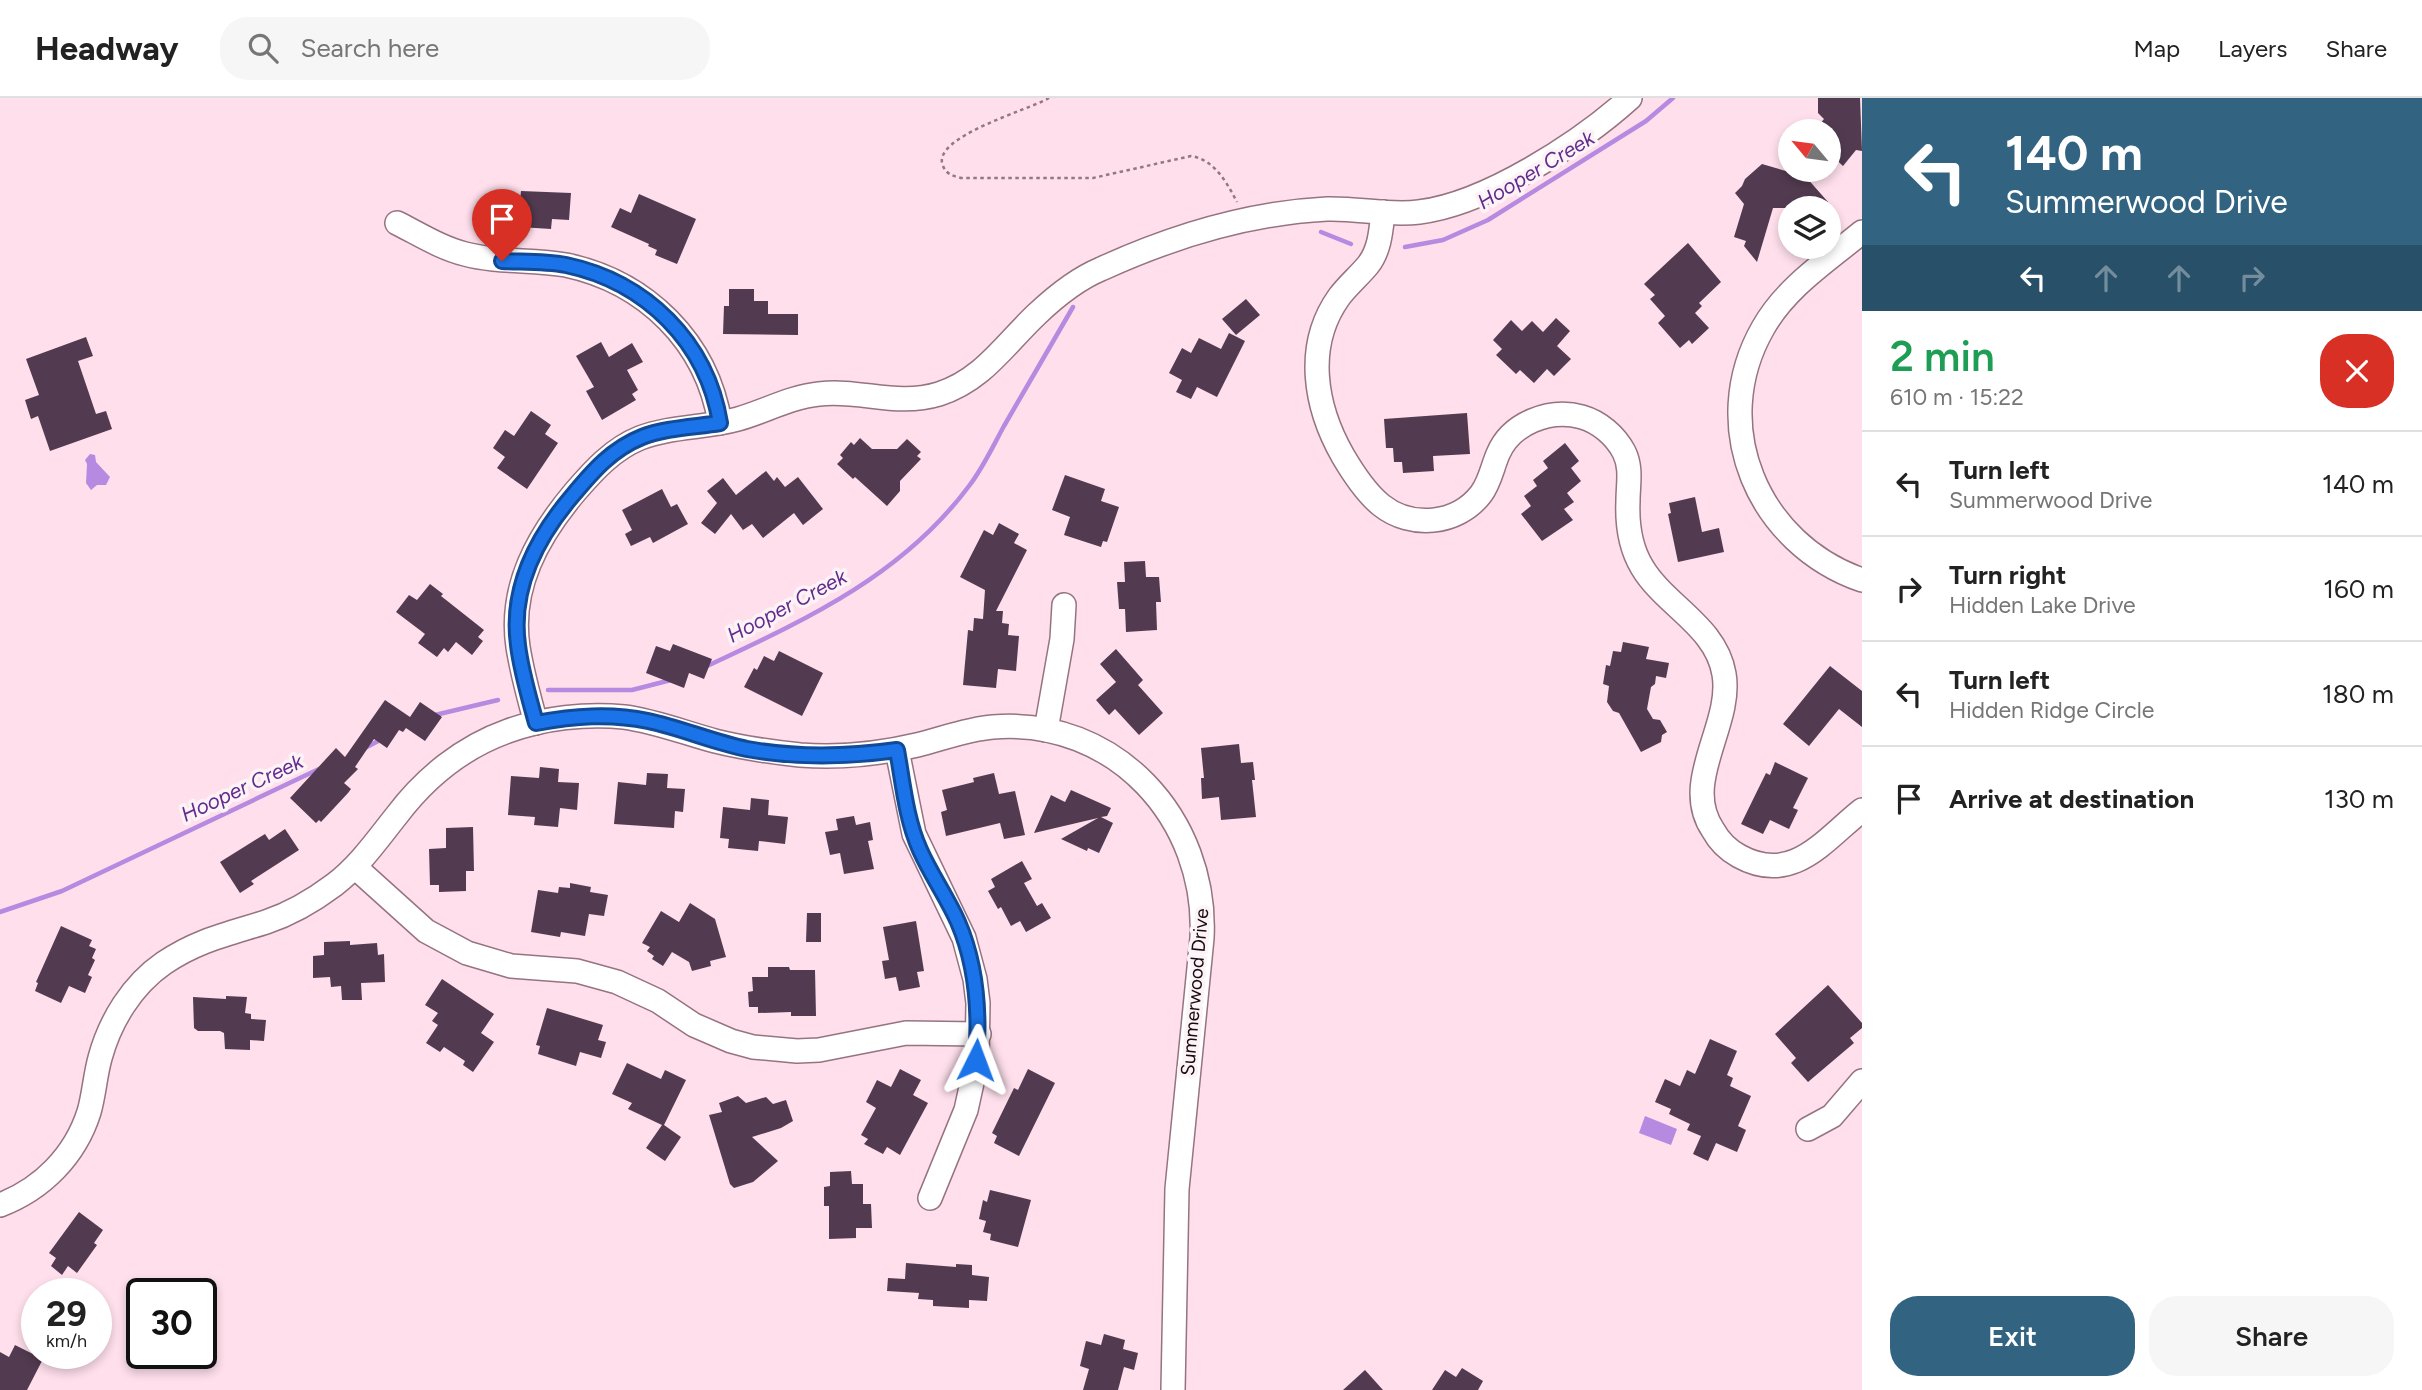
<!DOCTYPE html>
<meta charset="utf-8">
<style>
:root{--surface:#fff;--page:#f6f6f6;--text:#222;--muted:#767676;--line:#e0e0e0;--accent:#326482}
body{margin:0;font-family:Figtree,sans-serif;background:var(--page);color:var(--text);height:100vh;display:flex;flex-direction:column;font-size:26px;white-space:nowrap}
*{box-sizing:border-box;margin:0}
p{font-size:23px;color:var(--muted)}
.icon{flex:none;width:38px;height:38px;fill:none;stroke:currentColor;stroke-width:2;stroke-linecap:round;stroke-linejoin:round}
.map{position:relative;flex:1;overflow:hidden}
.details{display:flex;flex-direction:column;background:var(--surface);width:560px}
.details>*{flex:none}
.banner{background:#326482;color:#fff;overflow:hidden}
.needle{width:46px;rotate:299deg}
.tools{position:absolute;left:1778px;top:21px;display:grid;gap:14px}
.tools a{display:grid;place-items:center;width:63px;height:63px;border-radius:50%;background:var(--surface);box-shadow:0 4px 10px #0003;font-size:35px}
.speed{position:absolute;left:21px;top:1180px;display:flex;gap:14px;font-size:35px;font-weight:700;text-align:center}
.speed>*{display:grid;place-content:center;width:91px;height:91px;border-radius:50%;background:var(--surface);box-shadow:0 4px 10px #0003;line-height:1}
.speed small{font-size:18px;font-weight:400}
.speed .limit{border:4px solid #111;border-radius:10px;background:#fff;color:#111}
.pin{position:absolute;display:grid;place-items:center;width:60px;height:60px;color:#fff;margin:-72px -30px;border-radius:50% 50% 50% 0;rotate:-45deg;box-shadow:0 0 7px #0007}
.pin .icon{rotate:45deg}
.me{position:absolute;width:77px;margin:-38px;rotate:3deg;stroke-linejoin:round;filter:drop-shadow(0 0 5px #0008)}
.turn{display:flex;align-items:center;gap:24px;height:147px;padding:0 28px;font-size:32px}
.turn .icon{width:91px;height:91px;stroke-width:2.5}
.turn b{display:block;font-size:49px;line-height:60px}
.lanes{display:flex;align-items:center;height:66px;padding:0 28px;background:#0003;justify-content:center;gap:35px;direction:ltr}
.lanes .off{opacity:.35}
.round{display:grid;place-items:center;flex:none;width:74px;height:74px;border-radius:28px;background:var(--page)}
.summary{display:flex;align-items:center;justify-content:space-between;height:119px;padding:0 28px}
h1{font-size:42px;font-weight:600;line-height:52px;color:#1e9e55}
.button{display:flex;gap:14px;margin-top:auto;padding:14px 28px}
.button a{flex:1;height:80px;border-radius:28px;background:var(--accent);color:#fff;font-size:28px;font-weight:600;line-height:80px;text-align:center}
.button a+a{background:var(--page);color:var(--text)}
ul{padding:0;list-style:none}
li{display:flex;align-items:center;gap:21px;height:105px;padding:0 28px;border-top:2px solid var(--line)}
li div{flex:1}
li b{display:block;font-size:26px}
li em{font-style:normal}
header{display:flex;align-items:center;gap:42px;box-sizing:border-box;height:98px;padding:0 35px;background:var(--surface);border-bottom:2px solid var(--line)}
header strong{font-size:33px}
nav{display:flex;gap:38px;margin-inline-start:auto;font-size:24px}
.search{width:490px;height:63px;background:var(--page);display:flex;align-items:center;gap:18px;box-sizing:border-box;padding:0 24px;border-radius:28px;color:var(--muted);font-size:26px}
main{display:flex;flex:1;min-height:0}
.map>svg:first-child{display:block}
.water{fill:#b58ae0}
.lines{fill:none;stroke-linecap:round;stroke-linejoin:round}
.stream{stroke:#b58ae0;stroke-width:4.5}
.building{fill:#523b50}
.minor-casing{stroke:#967381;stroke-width:26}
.path{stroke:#8f7982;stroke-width:2.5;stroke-dasharray:3.5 3.5;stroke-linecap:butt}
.minor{stroke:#fff;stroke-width:23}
.route-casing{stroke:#114b97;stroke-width:18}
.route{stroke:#1a73e8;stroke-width:12}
.labels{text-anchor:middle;stroke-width:7;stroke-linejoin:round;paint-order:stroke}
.street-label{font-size:19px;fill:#180b11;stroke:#fbf3f6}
.water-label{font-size:21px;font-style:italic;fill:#632b8f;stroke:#fbf3f6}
</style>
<header>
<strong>Headway</strong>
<div class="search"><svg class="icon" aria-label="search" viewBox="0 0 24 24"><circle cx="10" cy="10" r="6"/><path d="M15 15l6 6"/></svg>Search here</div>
<nav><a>Map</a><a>Layers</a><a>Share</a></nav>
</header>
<main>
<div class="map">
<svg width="1862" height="1292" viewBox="0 0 1862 1292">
<rect width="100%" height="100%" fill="#fedfeb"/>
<!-- water -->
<g class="water">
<polygon points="90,356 95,357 96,364 110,379 106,387 97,387 91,392 86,385 87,366 85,362"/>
<polygon points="1645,1018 1677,1031 1671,1047 1639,1035"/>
</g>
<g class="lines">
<!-- stream -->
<g class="stream">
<polyline points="1321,134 1351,146"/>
<polyline points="1405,149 1443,142 1488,122 1646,23 1673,0"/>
<path d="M705,569C805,522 901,479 969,388C983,370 993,348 1004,328C1027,288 1050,249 1073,209"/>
<polyline points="548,592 632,592 671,582"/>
<polyline points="435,617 498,602"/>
<polyline points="365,650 382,641"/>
<polyline points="0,814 62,793 319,671"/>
</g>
</g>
<!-- building -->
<g class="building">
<polygon points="1818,0 1860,0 1862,53 1856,52 1843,68 1829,55 1829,33 1814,33 1824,21 1818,15"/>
<polygon points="1762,66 1806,79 1828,104 1821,110 1773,110 1757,164 1744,148 1746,143 1734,139 1744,106 1735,95 1742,88 1745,81"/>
<polygon points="521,93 571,95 569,122 552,121 551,131 487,127 489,101 520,103"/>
<polygon points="639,96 696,121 677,166 655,157 657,152 648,148 649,146 611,129 620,110 631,115"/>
<polygon points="1688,145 1721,184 1699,205 1702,208 1695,215 1709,230 1692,246 1689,242 1680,250 1658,225 1665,218 1650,201 1655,197 1644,186"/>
<polygon points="729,191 754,191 754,203 768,203 768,216 798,216 798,237 723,236 724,208 729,208"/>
<polygon points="1246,201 1260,217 1236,237 1222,221"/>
<polygon points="1556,220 1570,233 1557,248 1571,261 1554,278 1547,271 1534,285 1520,272 1516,276 1496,257 1502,251 1493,242 1511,222 1522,233 1532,223 1543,234"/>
<polygon points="1229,235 1245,243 1217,299 1197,289 1191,301 1176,294 1182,282 1169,275 1182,250 1191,255 1199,240 1221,251"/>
<polygon points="86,239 93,258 78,263 96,316 106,313 112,331 50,353 38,318 31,321 25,302 39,297 26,261"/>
<polygon points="601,244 609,259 632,245 643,264 627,272 638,292 632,296 636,302 602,322 586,293 594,289 576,258"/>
<polygon points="531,313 551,327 545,336 558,345 527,391 497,370 505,359 493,350 505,332 514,338"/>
<polygon points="1467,315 1470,356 1433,358 1434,373 1403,375 1402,364 1394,364 1393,350 1386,350 1384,321"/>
<polygon points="860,340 872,351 897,351 907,341 921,354 917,358 921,361 900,383 900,393 887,408 855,379 853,381 837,366 843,360 840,357 851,344 854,347"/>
<polygon points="1565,345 1579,363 1571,370 1581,383 1567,395 1574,404 1564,411 1573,422 1542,443 1521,416 1531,408 1524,398 1537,388 1533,382 1548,370 1543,363"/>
<polygon points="766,373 774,383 777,379 785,389 798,379 823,411 803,427 794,415 763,440 752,426 743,432 731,416 715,436 701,425 717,405 707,393 723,380 736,397"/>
<polygon points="1065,377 1105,391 1101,403 1119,409 1107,444 1103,443 1101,449 1064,437 1070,419 1052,412"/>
<polygon points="662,391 671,409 677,406 688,426 653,445 650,439 631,448 625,436 632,432 622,412"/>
<polygon points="1695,399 1702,434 1719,430 1724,454 1678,464 1668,416 1671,415 1669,405"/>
<polygon points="999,425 1019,436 1014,445 1027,452 996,513 1003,513 1002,525 1009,526 1008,537 1019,538 1016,573 998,571 996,590 963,587 968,532 973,533 974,520 983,521 985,492 960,479 984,432 993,437"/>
<polygon points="1145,463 1146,479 1159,479 1161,504 1156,504 1157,532 1126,534 1125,511 1119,511 1117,484 1125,484 1124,464"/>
<polygon points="430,486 443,496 441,498 484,532 478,539 483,543 472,557 456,544 448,554 444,550 437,559 418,545 425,536 396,514 409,497 417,502"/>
<polygon points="1623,544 1649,549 1646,561 1669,565 1666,580 1656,578 1655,586 1651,589 1647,611 1653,621 1660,622 1667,634 1662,637 1661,644 1641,654 1619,615 1613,613 1607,604 1609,588 1603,586 1606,567 1610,568 1613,553 1621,554"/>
<polygon points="673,546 712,561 704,581 689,575 684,590 646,575 656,548 670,553"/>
<polygon points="1116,551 1143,582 1138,587 1163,615 1139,637 1115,611 1109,617 1096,602 1116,584 1100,566"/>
<polygon points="779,553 823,575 802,618 744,589 754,570 757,572 764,558 774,563"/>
<polygon points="1830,568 1862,593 1862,629 1839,611 1809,648 1783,626"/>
<polygon points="385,602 410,619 420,604 442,619 425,643 406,630 403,634 399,632 387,650 374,641 355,669 358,671 344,685 351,691 348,695 321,724 319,722 316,725 290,700 336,650 345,659"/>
<polygon points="1239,646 1241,665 1253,664 1255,682 1252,682 1256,719 1221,722 1219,699 1202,701 1201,680 1204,680 1201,650"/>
<polygon points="1775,664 1808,680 1793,710 1798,712 1789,731 1770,722 1763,736 1741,726 1766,675 1770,677"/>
<polygon points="540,669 559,671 558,684 579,685 577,712 560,710 558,729 534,727 535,719 508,717 511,678 539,680"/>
<polygon points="647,675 668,676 667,690 685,691 683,714 675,713 674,730 614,726 618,684 646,687"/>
<polygon points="994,675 999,696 1015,693 1025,737 1004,741 1000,725 946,738 941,714 947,712 942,692 974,684 973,680"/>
<polygon points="1071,692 1111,710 1107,718 1101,719 1113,725 1099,755 1088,750 1087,753 1061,741 1098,720 1034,735 1051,697 1065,704"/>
<polygon points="751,700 769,702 768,717 788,719 785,746 759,743 758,753 728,750 729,741 720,740 723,709 750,712"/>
<polygon points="854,718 856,727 870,724 873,742 868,743 874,771 844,776 840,755 830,757 825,734 838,732 836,721"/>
<polygon points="473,729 474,773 466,773 466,793 439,794 439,787 430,787 429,751 446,750 446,730"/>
<polygon points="285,731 299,752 251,783 254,786 240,795 220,764 265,736 269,742"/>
<polygon points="1022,763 1032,781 1024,785 1037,808 1042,805 1051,820 1026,834 1020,823 1011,828 1001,809 998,811 988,793 995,789 991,781"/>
<polygon points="570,785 591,789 590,794 608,797 604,818 589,816 585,838 561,834 560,839 531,834 538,792 558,795 559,789 570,790"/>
<polygon points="690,805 715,821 726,859 710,863 711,868 692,873 689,864 672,854 663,868 652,861 654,858 647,853 650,849 642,845 661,813 679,824"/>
<polygon points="807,815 821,815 821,844 806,844"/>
<polygon points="916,823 924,873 917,874 920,889 899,893 896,879 885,881 882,863 889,862 883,829"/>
<polygon points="61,828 92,842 89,848 96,851 92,860 95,862 88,877 92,879 85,895 69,888 61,905 35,893 38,885 36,884"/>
<polygon points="350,843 350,847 377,845 378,857 384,856 385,884 361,885 362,902 342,902 341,888 331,889 330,879 313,880 313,858 324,857 324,844"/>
<polygon points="768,869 789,869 790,872 815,872 816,918 791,918 791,914 758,915 758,909 749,909 748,894 753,893 752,879 768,879"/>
<polygon points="442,881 494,916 481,935 494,944 473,974 463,967 465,963 444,949 440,954 426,945 438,927 432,923 438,915 425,907"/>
<polygon points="1828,887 1862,925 1862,930 1850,940 1854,945 1808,984 1791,965 1796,960 1775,936"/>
<polygon points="226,898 247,899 245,915 251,916 251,921 266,922 264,943 250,942 250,952 225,951 224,935 220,933 198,933 194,930 193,899 226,901"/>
<polygon points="547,910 603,927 598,942 606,944 601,960 580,954 576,968 538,956 540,948 536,947"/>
<polygon points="1710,941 1737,953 1727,977 1733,980 1730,988 1751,998 1738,1028 1746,1032 1737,1054 1716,1045 1708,1063 1693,1056 1701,1038 1687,1032 1690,1026 1669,1016 1671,1011 1655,1004 1665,981 1680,988 1687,972 1695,976"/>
<polygon points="627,965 661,981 665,972 686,982 664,1027 681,1039 665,1063 646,1050 662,1027 628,1011 632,1005 612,996"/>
<polygon points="900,971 921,982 913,997 928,1005 900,1057 887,1049 883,1056 864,1046 868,1041 861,1037 876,1010 866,1004 877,982 891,989"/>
<polygon points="1028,971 1055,985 1019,1058 994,1045 997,1038 992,1035 1014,990 1018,992"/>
<polygon points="738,998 746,1005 766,999 773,1006 786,1002 793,1023 781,1030 752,1039 778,1063 753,1084 734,1090 730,1086 709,1017 722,1014 719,1005"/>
<polygon points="851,1073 852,1086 863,1086 863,1106 871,1106 872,1130 856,1130 856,1140 829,1141 829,1108 824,1108 824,1089 830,1088 830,1074"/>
<polygon points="990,1092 1031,1102 1018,1149 990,1142 991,1136 983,1134 986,1123 979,1121 983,1102 987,1104"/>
<polygon points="79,1114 103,1132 94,1145 97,1147 77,1175 68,1168 62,1177 51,1168 56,1160 49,1155"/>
<polygon points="906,1165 956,1169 956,1166 972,1167 972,1177 989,1179 987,1203 969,1202 969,1210 933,1208 933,1202 918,1201 919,1195 887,1193 888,1180 905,1181"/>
<polygon points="1104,1236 1125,1242 1123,1251 1138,1255 1134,1272 1124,1269 1118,1292 1083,1292 1089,1271 1080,1268 1086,1243 1101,1247"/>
<polygon points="15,1247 43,1261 27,1292 0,1292 0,1254 9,1259"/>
<polygon points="1462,1270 1483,1283 1478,1292 1432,1292 1445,1272 1456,1279"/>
<polygon points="1365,1272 1383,1292 1343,1292"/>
</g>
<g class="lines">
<defs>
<g id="minor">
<path d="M1383,114C1381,132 1380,152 1368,167C1359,178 1348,187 1339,199C1304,248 1315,309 1343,358C1353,375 1365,394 1381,407C1411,431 1457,427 1481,396C1490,384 1492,370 1498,356C1511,325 1550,310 1582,319C1599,324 1615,337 1624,354C1632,370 1628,386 1628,403C1627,425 1630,449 1642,469C1665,508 1716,528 1724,576C1733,627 1680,684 1713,732C1719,743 1728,752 1739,758C1793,788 1825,741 1862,712"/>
<path d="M397,125C419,136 441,150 465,156C498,165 532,161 566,167C646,184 707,244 720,325"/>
<path d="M1862,134C1827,163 1786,189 1763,230C1707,328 1758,446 1862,482"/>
<path d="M536,625C529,600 522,574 518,549C509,489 538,438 575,394C594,372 613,351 640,340C671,328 706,330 738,321C766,313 790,299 819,296C861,291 896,309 939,296C983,282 1005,246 1037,216C1056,198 1077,181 1101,171C1171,139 1249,115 1327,111C1358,110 1389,118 1419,114C1486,106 1580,45 1630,0"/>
<polyline points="1046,632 1062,541 1064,507"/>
<polyline points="897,652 914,736 964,840 975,881 978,905 977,962 966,1012 930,1100"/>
<polyline points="355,769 426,833 467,855 511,868 577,873 617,884 658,903 694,927 731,943 753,949 797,953 819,952 906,935 979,936"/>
<polyline points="1808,1031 1832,1018 1862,983"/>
<path d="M0,1107C42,1091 75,1058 89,1014C94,997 95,978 100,960C110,923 132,887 164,865C198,842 228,836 266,824C290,816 314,802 334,787C360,767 377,742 397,717C425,680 463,649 508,633C544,620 586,615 624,619C655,623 685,635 715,643C743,650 771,654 800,657C839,660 879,656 917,647C942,641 967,631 993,629C1115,619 1208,721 1202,840L1177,1091L1173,1292"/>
</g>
</defs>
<!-- minor casing -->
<use href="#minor" class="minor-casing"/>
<!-- path -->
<path class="path" d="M1049,0C1029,12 930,39 943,68C946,76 953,78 961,80H1093L1191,58C1215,62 1227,85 1237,104"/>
<!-- minor -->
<use href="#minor" class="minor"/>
</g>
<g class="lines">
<defs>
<path id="route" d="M502,163C523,164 545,163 566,167C646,184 707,244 720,325C695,329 665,330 642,339C612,351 593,373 573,397C537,439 510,489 518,547C521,573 529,599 536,625C574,618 610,615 648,623C681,630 713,644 747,651C796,660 847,659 897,652C903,685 906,721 920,752C931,777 947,799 958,824C977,868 980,915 976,962"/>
</defs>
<!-- route casing -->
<use href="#route" class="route-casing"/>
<!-- route -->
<use href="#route" class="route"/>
</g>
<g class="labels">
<!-- street labels -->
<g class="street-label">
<text transform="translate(1194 894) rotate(-85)" y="7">Summerwood Drive</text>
</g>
<!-- water labels -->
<g class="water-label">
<text transform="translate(1536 72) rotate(-31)" y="7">Hooper Creek</text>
<text transform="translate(787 508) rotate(-28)" y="7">Hooper Creek</text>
<text transform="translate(242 690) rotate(-25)" y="7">Hooper Creek</text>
</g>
</g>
</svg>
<div class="tools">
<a><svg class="needle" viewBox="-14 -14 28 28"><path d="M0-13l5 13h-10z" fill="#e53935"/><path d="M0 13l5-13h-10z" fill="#767676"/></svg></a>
<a><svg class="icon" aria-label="layers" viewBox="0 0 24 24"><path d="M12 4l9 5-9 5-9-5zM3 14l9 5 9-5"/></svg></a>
</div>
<div class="speed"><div>29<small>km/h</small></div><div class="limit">30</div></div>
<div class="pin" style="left:502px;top:163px;background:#d93025"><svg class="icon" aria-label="arrive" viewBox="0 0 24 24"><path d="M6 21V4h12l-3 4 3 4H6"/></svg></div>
<svg class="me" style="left:976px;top:962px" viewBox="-20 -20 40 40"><path d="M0-17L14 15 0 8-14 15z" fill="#1a73e8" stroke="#fff" stroke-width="4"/></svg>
</div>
<section class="details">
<div class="banner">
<div class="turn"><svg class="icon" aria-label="left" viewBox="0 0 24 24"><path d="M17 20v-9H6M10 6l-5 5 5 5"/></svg><div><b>140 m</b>Summerwood Drive</div></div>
<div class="lanes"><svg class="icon" aria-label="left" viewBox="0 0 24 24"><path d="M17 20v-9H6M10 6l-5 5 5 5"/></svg><svg class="icon off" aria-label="ahead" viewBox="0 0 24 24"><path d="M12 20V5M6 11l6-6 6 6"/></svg><svg class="icon off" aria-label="ahead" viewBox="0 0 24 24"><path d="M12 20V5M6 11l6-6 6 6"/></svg><svg class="icon off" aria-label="right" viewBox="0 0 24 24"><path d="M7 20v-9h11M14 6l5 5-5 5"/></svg></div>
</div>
<div class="summary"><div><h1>2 min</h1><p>610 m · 15:22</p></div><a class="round" style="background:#d93025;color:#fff"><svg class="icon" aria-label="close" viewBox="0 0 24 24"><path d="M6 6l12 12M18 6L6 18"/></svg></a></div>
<ul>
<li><svg class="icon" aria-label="left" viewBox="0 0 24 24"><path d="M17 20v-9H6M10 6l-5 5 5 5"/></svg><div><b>Turn left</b><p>Summerwood Drive</p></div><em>140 m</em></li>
<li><svg class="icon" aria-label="right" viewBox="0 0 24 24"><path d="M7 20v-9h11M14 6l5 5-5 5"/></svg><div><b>Turn right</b><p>Hidden Lake Drive</p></div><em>160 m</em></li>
<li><svg class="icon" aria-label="left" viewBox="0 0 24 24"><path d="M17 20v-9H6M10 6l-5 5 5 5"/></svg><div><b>Turn left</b><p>Hidden Ridge Circle</p></div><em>180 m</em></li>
<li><svg class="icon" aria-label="arrive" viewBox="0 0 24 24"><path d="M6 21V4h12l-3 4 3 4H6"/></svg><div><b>Arrive at destination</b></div><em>130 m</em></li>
</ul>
<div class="button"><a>Exit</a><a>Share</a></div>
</section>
</main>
